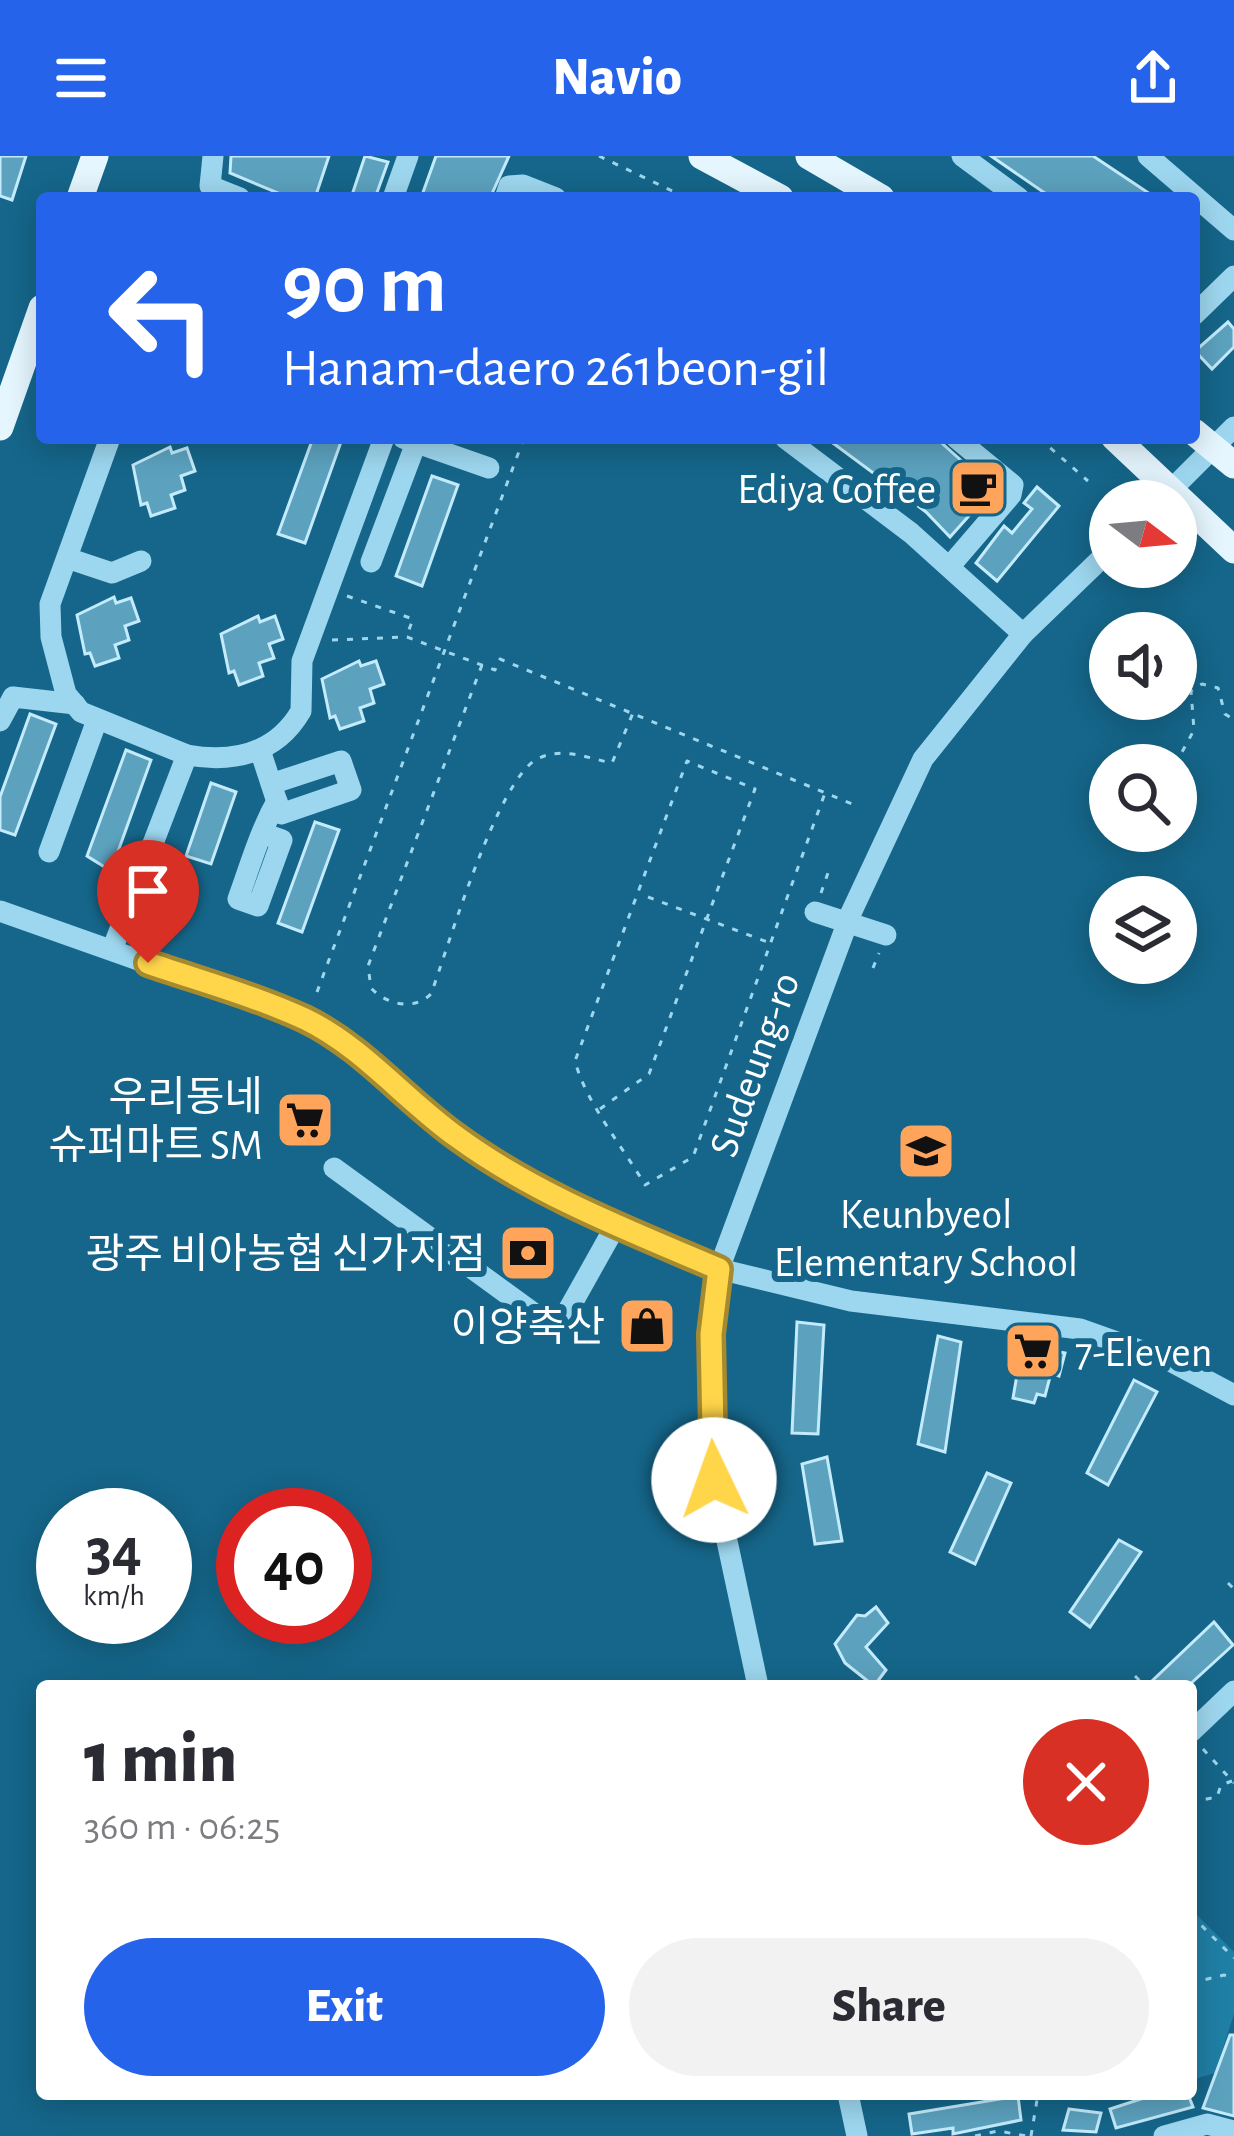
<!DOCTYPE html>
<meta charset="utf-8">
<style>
:root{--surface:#fff;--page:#f2f2f3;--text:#2b2b33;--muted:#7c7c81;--accent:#2563eb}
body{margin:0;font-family:"Alegreya Sans","Noto Sans KR",sans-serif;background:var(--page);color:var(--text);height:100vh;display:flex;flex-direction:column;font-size:45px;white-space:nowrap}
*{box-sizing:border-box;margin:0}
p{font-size:39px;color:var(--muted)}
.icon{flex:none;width:66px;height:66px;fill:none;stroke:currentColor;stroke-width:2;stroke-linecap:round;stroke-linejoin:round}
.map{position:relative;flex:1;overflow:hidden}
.sheet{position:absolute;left:36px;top:1524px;width:1161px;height:420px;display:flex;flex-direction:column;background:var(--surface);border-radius:12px;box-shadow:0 6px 30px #0003}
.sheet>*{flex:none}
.banner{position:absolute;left:36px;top:36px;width:1164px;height:252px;border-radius:12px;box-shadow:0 6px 30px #0003;background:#2563eb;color:#fff;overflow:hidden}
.needle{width:78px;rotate:106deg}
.fabs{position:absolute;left:1089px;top:324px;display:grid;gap:24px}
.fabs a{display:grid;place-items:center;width:108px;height:108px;border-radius:50%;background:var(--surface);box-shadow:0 6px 30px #0003;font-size:60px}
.speed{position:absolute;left:36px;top:1332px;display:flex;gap:24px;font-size:60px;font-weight:700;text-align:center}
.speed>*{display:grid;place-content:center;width:156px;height:156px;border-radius:50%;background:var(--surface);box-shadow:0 6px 30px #0003;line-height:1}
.speed small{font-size:30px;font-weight:400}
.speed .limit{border:18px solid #d22;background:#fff;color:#111}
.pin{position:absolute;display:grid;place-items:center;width:102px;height:102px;color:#fff;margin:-123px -51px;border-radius:50% 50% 50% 0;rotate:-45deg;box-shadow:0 0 12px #0007}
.pin .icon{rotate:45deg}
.me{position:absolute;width:132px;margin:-66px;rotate:357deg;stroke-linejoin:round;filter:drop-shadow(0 0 9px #0008)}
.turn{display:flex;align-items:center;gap:42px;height:252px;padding:0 48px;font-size:54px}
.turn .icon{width:156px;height:156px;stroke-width:2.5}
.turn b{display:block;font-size:84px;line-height:102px}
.round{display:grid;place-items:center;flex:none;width:126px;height:126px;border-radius:63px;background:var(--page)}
.head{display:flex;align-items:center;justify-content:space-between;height:204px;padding:0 48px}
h1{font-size:72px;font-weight:800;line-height:90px}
.primary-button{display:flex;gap:24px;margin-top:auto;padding:24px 48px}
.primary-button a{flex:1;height:138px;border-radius:72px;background:var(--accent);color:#fff;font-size:48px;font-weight:800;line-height:138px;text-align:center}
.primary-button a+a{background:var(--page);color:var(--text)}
header{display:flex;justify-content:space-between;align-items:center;height:156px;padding:0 48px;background:var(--accent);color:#fff;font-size:54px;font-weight:800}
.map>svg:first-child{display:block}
.green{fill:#207fa5}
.building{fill:#5ca2bf;stroke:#c3ebfb;stroke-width:3}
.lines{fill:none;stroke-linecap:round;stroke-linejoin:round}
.path{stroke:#9dd7ef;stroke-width:3;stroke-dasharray:6 9;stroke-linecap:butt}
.minor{stroke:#9dd7ef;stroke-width:21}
.major{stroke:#e5f6ff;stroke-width:27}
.minor-bridge{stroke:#9dd7ef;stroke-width:21}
.route-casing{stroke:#a68a30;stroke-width:30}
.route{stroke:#ffd54a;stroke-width:21}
.labels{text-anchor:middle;stroke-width:12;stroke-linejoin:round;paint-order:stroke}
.poi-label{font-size:42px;fill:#fff;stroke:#15668a;text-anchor:end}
.street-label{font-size:42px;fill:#fff;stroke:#15668a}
</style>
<header><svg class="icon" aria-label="menu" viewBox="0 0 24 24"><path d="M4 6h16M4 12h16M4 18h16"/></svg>Navio<svg class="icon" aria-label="share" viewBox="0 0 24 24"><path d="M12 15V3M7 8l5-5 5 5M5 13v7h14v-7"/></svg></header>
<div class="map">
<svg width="1234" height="1980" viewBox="0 0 1234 1980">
<rect width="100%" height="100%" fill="#15668a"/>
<!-- green -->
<polygon class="green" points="1191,1753 1234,1796 1234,1858 1215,1917 1191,1924"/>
<!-- building -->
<g class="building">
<polygon points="0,0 26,0 12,44 0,40"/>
<polygon points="231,0 329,0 315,42 290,42 230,17"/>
<polygon points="365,0 388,6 375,42 351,42"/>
<polygon points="436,0 509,0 490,42 421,42"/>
<polygon points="991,0 1093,0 1156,42 1052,42"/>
<polygon points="1228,166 1234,173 1234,191 1212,213 1195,195"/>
<polygon points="313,282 341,286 305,387 278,378"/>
<polygon points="826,282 936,282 993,333 950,381 926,356"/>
<polygon points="170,291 172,297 187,292 195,315 181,320 185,334 171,339 175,352 151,360 147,347 141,349 133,309"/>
<polygon points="432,320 458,329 422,430 396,420"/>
<polygon points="1037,331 1059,350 997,425 976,407 1004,370 1012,377 1032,353 1024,347"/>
<polygon points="114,441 116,447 131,442 139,465 125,470 129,484 115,489 119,502 95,510 90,497 85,498 77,459"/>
<polygon points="258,460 260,466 275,460 283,483 269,488 274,502 259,507 263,520 239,529 234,515 229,517 221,478"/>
<polygon points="359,505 361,510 376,505 384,528 370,533 374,547 360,552 364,565 340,573 335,560 330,562 322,523"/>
<polygon points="30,558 56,568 15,679 0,674 0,641"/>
<polygon points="126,594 151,604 111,715 87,700"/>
<polygon points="211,627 236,636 211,708 186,700"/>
<polygon points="315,666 339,674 302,776 278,767"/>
<polygon points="797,1166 824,1169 818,1278 792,1277"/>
<polygon points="938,1180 961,1186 945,1296 918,1288"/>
<polygon points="1031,1191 1065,1197 1059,1220 1051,1217 1045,1240 1037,1238 1034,1247 1013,1242 1019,1207"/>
<polygon points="1134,1224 1157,1236 1108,1329 1087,1317"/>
<polygon points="827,1301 842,1385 815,1388 802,1308"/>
<polygon points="987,1317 1011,1327 975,1408 950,1396"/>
<polygon points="1119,1384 1141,1396 1090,1471 1070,1456"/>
<polygon points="876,1451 888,1467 866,1491 886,1514 874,1530 845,1507 835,1488 857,1459 865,1460"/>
<polygon points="1214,1466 1233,1489 1188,1530 1159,1530 1153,1524"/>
<polygon points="1230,1879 1234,1879 1234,1960 1203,1952"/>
<polygon points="1156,1938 1188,1938 1193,1951 1116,1972 1110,1953"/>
<polygon points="1018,1940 1021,1964 953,1978 953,1972 912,1978 909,1958"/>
<polygon points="1069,1953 1101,1957 1096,1976 1063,1974"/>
</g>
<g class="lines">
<!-- path -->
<g class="path">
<polyline points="599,0 687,42"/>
<polyline points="1039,282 1088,325"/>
<polyline points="347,440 413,463 407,479"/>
<polyline points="332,484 407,481 495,514 500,503 857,650"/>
<path d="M482,509L368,810L371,832C387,849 414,855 431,838C448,792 498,620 539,602C564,591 587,602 612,607L633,557"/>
<polyline points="1175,609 1194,574 1191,535 1202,528 1218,532 1225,558 1234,564"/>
<polyline points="821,737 829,714"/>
<polyline points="648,741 770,787"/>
<polyline points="873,812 879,797"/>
<polyline points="317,836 524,282"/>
<path d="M600,953L649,918L755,633L687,605L575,905C586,947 623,991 645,1029L693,1001L825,637"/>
<polyline points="1228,1427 1234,1433"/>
<polyline points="1135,1520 1145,1530"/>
<polyline points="1203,1593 1234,1627"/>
<polyline points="1191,1646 1217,1641 1221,1629 1232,1625"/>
<polyline points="1191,1759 1234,1802"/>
<polyline points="1191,1827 1224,1819 1234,1822"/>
<polyline points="975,1980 998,1975 1027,1980"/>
<polyline points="1031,1980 1038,1938"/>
</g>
<!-- minor -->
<g class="minor">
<polyline points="213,0 210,30 240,42"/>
<polyline points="962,0 1019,42"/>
<polyline points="1148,0 1234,74"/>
<polyline points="393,42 408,0"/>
<polyline points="505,42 509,30 523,29 556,42"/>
<polyline points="1194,159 1234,120"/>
<polyline points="110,282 50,448 51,481 66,538 81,556 187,599"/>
<polyline points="403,282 489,312"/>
<polyline points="785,282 911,377 1023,478"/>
<polyline points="1160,345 1234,271"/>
<polyline points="67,402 112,417 141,405"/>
<polyline points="371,406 416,287"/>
<polyline points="950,410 1011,339 1013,329 956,282"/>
<polyline points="0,565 13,541 75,548"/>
<polyline points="260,594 281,658 351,634 341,605 271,628"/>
<path d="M262,677L282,684L258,750L238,743C250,710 260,675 277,645"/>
<polyline points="49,696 97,564"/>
<polyline points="0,755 305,863 349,890 434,964 500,1010 616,1069 719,1113 851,1145 1080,1173 1170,1205 1234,1239"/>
<path d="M112,794L187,599C233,607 276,598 301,555L302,505L384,282"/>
<polyline points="334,1012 550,1169 565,1160 616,1069"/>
<polyline points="758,1530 714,1324 711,1178 719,1113 851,757 923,603 1023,478 1110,394"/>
<polyline points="1191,1576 1234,1535"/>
<polyline points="848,1938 857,1980"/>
<polyline points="1164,1980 1207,1968 1234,1975"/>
</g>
<!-- major -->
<g class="major">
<polyline points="702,0 780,42"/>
<polyline points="809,0 881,42"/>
<polyline points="80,42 95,0"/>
<polyline points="0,271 42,152"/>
<polyline points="1194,276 1234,309"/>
<polyline points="1115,282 1234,394"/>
</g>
<!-- minor-bridge -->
<polyline class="minor-bridge" points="815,756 886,779"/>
</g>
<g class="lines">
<defs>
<path id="route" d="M148,807C200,825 255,840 305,863C363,891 405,944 457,981C536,1039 630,1075 719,1113L711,1178L714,1324"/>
</defs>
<!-- route casing -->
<use href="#route" class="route-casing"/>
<!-- route -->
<use href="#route" class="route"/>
</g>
<!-- icons -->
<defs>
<symbol id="cafe-square" viewBox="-11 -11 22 22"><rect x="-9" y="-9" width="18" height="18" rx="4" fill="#ffa55b" stroke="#15668a"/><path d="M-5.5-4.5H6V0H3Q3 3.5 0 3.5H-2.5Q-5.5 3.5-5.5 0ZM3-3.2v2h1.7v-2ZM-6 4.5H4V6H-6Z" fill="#111"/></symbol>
<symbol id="supermarket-square" viewBox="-11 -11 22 22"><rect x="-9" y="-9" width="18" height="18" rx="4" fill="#ffa55b" stroke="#15668a"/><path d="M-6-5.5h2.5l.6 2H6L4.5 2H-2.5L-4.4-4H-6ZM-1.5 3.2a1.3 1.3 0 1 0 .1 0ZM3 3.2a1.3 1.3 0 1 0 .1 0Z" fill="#111"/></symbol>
<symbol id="school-square" viewBox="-11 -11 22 22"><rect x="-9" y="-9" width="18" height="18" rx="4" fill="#ffa55b" stroke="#15668a"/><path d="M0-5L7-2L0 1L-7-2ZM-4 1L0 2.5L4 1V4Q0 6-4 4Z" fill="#111"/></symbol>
<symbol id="bank-square" viewBox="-11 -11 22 22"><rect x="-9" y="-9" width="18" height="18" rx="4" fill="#ffa55b" stroke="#15668a"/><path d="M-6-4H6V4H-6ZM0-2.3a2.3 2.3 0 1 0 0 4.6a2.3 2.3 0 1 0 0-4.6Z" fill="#111"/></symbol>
<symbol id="shop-square" viewBox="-11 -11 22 22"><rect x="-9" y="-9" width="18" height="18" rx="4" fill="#ffa55b" stroke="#15668a"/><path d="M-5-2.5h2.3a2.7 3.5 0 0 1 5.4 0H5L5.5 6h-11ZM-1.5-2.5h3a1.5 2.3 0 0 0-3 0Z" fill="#111"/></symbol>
</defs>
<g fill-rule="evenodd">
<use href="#cafe-square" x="945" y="299" width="66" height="66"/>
<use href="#supermarket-square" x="272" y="931" width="66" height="66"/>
<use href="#school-square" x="893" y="962" width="66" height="66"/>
<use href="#bank-square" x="495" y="1064" width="66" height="66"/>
<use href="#shop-square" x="614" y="1137" width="66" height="66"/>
<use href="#supermarket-square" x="1000" y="1162" width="66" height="66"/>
</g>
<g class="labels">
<!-- poi labels -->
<g class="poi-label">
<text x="936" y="347">Ediya Coffee</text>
<text x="263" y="955">우리동네<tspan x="263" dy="48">슈퍼마트 SM</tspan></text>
<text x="926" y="1072" text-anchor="middle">Keunbyeol<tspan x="926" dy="48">Elementary School</tspan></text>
<text x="486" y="1112">광주 비아농협 신가지점</text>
<text x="605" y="1185">이양축산</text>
<text x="1075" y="1210" text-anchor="start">7-Eleven</text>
</g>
<!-- street labels -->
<g class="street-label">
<text transform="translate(753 908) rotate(-70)" y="15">Sudeung-ro</text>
</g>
</g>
</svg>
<div class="fabs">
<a><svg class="needle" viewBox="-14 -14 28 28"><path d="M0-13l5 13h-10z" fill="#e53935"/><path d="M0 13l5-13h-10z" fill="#7c7c81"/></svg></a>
<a><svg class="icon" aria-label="sound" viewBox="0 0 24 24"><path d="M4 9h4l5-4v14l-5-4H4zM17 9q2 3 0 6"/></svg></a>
<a><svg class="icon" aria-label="search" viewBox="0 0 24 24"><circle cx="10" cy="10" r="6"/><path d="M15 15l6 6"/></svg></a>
<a><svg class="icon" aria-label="layers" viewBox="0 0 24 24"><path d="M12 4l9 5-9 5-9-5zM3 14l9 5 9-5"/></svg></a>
</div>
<div class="speed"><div>34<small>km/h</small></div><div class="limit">40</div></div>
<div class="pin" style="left:148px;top:807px;background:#d93025"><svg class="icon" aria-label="arrive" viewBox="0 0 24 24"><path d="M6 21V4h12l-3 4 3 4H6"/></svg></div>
<svg class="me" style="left:714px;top:1324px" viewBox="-20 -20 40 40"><circle r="19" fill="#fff"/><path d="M0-13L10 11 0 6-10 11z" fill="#ffd54a"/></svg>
<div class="banner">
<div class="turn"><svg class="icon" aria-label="left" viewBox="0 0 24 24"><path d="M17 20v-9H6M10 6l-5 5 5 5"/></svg><div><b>90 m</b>Hanam-daero 261beon-gil</div></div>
</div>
<section class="sheet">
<div class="head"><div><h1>1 min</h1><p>360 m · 06:25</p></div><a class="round" style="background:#d93025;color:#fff"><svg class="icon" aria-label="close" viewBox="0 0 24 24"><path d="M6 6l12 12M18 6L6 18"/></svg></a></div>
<div class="primary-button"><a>Exit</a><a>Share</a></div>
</section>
</div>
